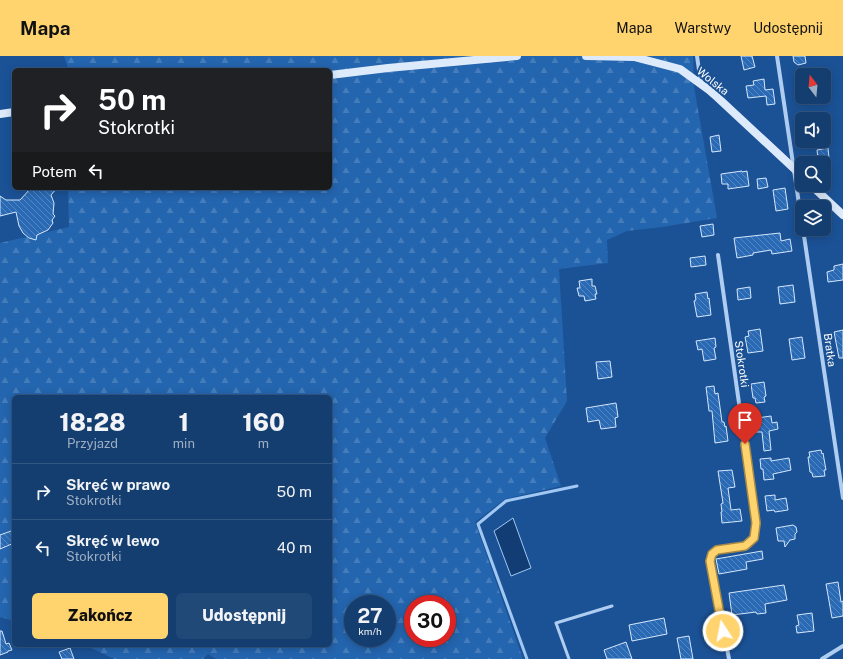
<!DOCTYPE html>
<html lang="pl">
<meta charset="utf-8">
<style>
:root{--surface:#143e70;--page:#214978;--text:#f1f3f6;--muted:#9daec3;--line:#335783;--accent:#ffd36d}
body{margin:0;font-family:"Public Sans",sans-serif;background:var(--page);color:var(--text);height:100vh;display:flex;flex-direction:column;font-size:15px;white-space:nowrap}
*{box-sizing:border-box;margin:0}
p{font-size:13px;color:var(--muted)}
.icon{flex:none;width:22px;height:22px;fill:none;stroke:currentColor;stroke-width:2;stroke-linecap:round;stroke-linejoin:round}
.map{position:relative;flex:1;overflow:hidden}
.details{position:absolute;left:12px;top:339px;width:320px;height:252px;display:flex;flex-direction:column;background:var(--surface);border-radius:6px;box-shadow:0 2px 10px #0003,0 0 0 1px var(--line)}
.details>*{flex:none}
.top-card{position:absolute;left:12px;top:12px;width:320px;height:122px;border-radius:6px;box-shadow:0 2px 10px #0003,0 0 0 1px var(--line);background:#202124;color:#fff;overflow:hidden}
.needle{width:26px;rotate:344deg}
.controls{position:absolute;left:795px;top:12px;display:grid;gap:8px}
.controls a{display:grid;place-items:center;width:36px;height:36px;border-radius:6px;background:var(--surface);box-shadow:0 2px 10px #0003,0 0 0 1px var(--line);font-size:20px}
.speed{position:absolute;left:344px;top:539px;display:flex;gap:8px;font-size:20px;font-weight:700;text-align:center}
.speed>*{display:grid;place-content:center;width:52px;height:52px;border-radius:50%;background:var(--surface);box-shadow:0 2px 10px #0003,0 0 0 1px var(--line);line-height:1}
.speed small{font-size:10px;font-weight:400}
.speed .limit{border:6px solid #d22;background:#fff;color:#111}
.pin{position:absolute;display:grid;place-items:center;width:34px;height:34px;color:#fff;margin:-41px -17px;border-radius:50% 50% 50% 0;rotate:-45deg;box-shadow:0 0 4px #0007}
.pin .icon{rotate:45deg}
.me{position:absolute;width:44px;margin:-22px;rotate:349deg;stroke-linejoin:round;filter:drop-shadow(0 0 3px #0008)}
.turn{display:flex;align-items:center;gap:14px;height:84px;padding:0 20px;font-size:18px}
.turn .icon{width:52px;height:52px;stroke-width:2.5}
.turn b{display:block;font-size:28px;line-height:34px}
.then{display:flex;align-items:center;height:38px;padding:0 20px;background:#0003;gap:8px;font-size:15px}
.eta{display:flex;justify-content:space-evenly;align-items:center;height:68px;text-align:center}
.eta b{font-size:24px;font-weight:800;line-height:28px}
.button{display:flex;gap:8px;margin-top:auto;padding:8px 20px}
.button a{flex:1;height:46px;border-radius:6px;background:var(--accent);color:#111;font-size:16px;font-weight:800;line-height:46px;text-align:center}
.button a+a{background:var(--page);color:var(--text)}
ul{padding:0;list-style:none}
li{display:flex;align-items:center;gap:12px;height:56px;padding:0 20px;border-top:1px solid var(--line)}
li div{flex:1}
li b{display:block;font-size:15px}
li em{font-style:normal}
header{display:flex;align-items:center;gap:24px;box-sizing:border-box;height:56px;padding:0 20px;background:var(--accent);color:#111}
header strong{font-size:19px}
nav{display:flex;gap:22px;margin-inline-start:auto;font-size:14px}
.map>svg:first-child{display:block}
.forest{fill:url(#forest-firs);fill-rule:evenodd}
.water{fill:#123d74;stroke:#a1c8f2}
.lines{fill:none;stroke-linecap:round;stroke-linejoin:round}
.stream{stroke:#a1c8f2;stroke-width:3}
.building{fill:url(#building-back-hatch);stroke:#d5e7fb}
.lane{stroke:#aecdf0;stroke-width:3}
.street{stroke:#aecdf0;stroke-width:4}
.secondary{stroke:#dceafb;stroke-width:8}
.route-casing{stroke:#a68947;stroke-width:10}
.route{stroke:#ffd36d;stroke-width:7}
.labels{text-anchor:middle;stroke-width:4;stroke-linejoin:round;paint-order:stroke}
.street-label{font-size:11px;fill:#fff;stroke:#1b5296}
</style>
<header>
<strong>Mapa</strong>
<nav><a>Mapa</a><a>Warstwy</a><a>Udostępnij</a></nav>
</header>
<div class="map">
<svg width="843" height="603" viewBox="0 0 843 603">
<defs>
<pattern id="forest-firs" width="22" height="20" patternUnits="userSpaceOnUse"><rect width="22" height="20" fill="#2465af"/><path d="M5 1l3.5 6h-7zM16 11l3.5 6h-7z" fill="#457cbb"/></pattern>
<pattern id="building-back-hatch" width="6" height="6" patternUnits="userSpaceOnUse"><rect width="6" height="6" fill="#2a6ab4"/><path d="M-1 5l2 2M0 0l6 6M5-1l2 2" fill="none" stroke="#5588c3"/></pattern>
</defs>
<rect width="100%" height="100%" fill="#1b5296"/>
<!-- forest -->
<path class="forest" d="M64,0H693L694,31L717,162L662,171L627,175L607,184L608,207L559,213L567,345L545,382L561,430L505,443L475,466L523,603H216L208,598L203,603H114L85,589H330V341H14V565L0,561V187L69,171L68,132H330V14H67L68,12ZM353,548H387V582H353ZM413,548H447V582H413Z"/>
<!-- water -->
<polygon class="water" points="513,462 531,512 511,520 494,475"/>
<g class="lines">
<!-- stream -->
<polyline class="stream" points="527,603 478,468 506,445 577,430"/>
</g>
<!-- building -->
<g class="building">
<polygon points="741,0 752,0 755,11 744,14"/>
<polygon points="793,0 805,0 806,7 798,9 794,6"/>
<polygon points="764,23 765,34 773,33 775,48 767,49 766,40 748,42 746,30 754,29 753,25"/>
<polygon points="719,79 721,95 712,96 710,81"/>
<polygon points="828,92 829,102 818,103 817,94"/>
<polygon points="742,115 742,116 747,115 749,130 728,133 728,128 722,128 721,118"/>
<polygon points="766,122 768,131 758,133 757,123"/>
<polygon points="31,132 57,132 51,139 54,147 53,158 55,160 52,164 53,167 48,174 37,179 36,184 29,182 23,177 19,170 16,156 0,160 0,140 6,144 20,144"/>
<polygon points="785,132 788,153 776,155 773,134"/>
<polygon points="713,168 714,179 702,181 700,170"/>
<polygon points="780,177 781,185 790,183 792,195 772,198 771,194 753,197 753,199 737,202 734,182"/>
<polygon points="705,200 706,209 691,211 690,202"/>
<polygon points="843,208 843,224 828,226 827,216 834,214 834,210"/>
<polygon points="592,223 592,230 595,230 597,238 595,238 596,243 585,245 584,240 579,240 577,232 580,232 579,225"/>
<polygon points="793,229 795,246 780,248 778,231"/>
<polygon points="750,231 751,242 738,244 737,233"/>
<polygon points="707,236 708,243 709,242 711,259 697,261 694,245 696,244 695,238"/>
<polygon points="760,273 763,295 748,297 745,281 749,280 748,275"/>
<polygon points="843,274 843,302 839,302 834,276"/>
<polygon points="802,281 805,302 792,304 789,283"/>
<polygon points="715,282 716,291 714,292 716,303 704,305 702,293 698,294 696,285"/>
<polygon points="610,305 612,321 598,323 596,306"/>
<polygon points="764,326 766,340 764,341 765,346 756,347 755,342 753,342 751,328"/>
<polygon points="714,330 715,338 718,337 722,366 724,366 725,371 726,370 728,385 715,387 712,355 709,355 706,331"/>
<polygon points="616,347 618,361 615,362 616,371 601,373 599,364 588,366 586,352"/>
<polygon points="771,360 772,367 777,366 778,373 769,375 771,394 764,395 762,376 756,376 755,369 758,367 757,362"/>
<polygon points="821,394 822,398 823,397 826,414 824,414 825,420 813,421 812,417 810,416 808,401 810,401 809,396"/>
<polygon points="771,402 771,405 789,402 791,414 773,418 774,423 764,424 763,413 761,413 760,403"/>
<polygon points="732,414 735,431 728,432 731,454 740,453 742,465 722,467 721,456 722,456 721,448 723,447 718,415"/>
<polygon points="775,439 775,444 786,442 788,454 775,456 774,454 767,455 765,440"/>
<polygon points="793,469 796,471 797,476 795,478 795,483 790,484 785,491 784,485 778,485 776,472"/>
<polygon points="14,474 14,487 0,493 0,479"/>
<polygon points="762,495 763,503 746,506 747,513 719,518 716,503"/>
<polygon points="838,526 841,546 843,545 843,560 832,562 826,528"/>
<polygon points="784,529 787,544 765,548 766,557 757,558 756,556 732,559 729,537"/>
<polygon points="812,557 814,575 797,577 796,570 799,569 797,559"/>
<polygon points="664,562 667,578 632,585 629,569"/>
<polygon points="0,575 2,575 6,588 9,587 12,594 8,595 8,596 0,599"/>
<polygon points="689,580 693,603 681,603 677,582"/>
<polygon points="626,586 632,603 607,603 604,594"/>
<polygon points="70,592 74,603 62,603 59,596"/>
</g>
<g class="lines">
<!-- lane -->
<polyline class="lane" points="569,603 556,567 612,550"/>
<!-- street -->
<g class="street">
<polyline points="697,0 701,28"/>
<polyline points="777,0 802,168"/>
<polyline points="803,173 843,442"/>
<polyline points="718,199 756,467 754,482 745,490 717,494 712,498 710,505 729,603"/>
<polyline points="822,603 843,590"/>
</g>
<!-- secondary -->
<g class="secondary">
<polyline points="586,0 634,1 680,13 709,34 717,41 802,120"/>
<polyline points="330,19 388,12 517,0"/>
<polyline points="0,58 14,56"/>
<polyline points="811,129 843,159"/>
</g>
</g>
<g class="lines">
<defs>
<polyline id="route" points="723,575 710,505 712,498 717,494 745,490 754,482 756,467 745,388"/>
</defs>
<!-- route casing -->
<use href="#route" class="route-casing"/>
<!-- route -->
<use href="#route" class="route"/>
</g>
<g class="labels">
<!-- street labels -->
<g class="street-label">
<text transform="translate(713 25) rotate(39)" y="4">Wolska</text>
<text transform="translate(830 294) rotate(82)" y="4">Bratka</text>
<text transform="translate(742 308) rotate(82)" y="4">Stokrotki</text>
</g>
</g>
</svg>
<div class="controls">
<a><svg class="needle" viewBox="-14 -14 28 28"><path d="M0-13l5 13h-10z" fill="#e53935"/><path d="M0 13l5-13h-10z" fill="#9daec3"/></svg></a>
<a><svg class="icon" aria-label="sound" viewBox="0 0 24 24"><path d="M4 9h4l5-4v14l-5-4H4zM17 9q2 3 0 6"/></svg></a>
<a><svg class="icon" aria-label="search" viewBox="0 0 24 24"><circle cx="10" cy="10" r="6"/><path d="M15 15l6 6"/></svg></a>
<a><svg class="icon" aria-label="layers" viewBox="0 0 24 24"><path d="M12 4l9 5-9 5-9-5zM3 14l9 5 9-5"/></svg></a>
</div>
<div class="speed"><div>27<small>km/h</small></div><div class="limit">30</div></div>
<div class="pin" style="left:745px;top:388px;background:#d93025"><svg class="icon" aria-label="arrive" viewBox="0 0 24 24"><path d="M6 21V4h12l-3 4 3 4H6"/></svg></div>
<svg class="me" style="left:723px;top:575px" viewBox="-20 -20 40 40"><circle r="17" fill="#ffd36d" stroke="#fff" stroke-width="3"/><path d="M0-11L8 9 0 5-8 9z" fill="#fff"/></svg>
<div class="top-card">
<div class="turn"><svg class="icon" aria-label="right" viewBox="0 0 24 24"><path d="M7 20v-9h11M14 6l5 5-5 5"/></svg><div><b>50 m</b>Stokrotki</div></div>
<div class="then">Potem<svg class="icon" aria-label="left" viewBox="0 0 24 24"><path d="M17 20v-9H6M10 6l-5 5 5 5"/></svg></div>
</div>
<section class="details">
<div class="eta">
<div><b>18:28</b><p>Przyjazd</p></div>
<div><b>1</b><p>min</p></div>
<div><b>160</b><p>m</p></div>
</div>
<ul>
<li><svg class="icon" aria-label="right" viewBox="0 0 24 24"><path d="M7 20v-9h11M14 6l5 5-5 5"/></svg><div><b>Skręć w prawo</b><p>Stokrotki</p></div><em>50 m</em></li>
<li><svg class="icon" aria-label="left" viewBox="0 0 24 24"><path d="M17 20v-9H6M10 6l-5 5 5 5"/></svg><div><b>Skręć w lewo</b><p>Stokrotki</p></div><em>40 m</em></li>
</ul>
<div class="button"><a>Zakończ</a><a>Udostępnij</a></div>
</section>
</div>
